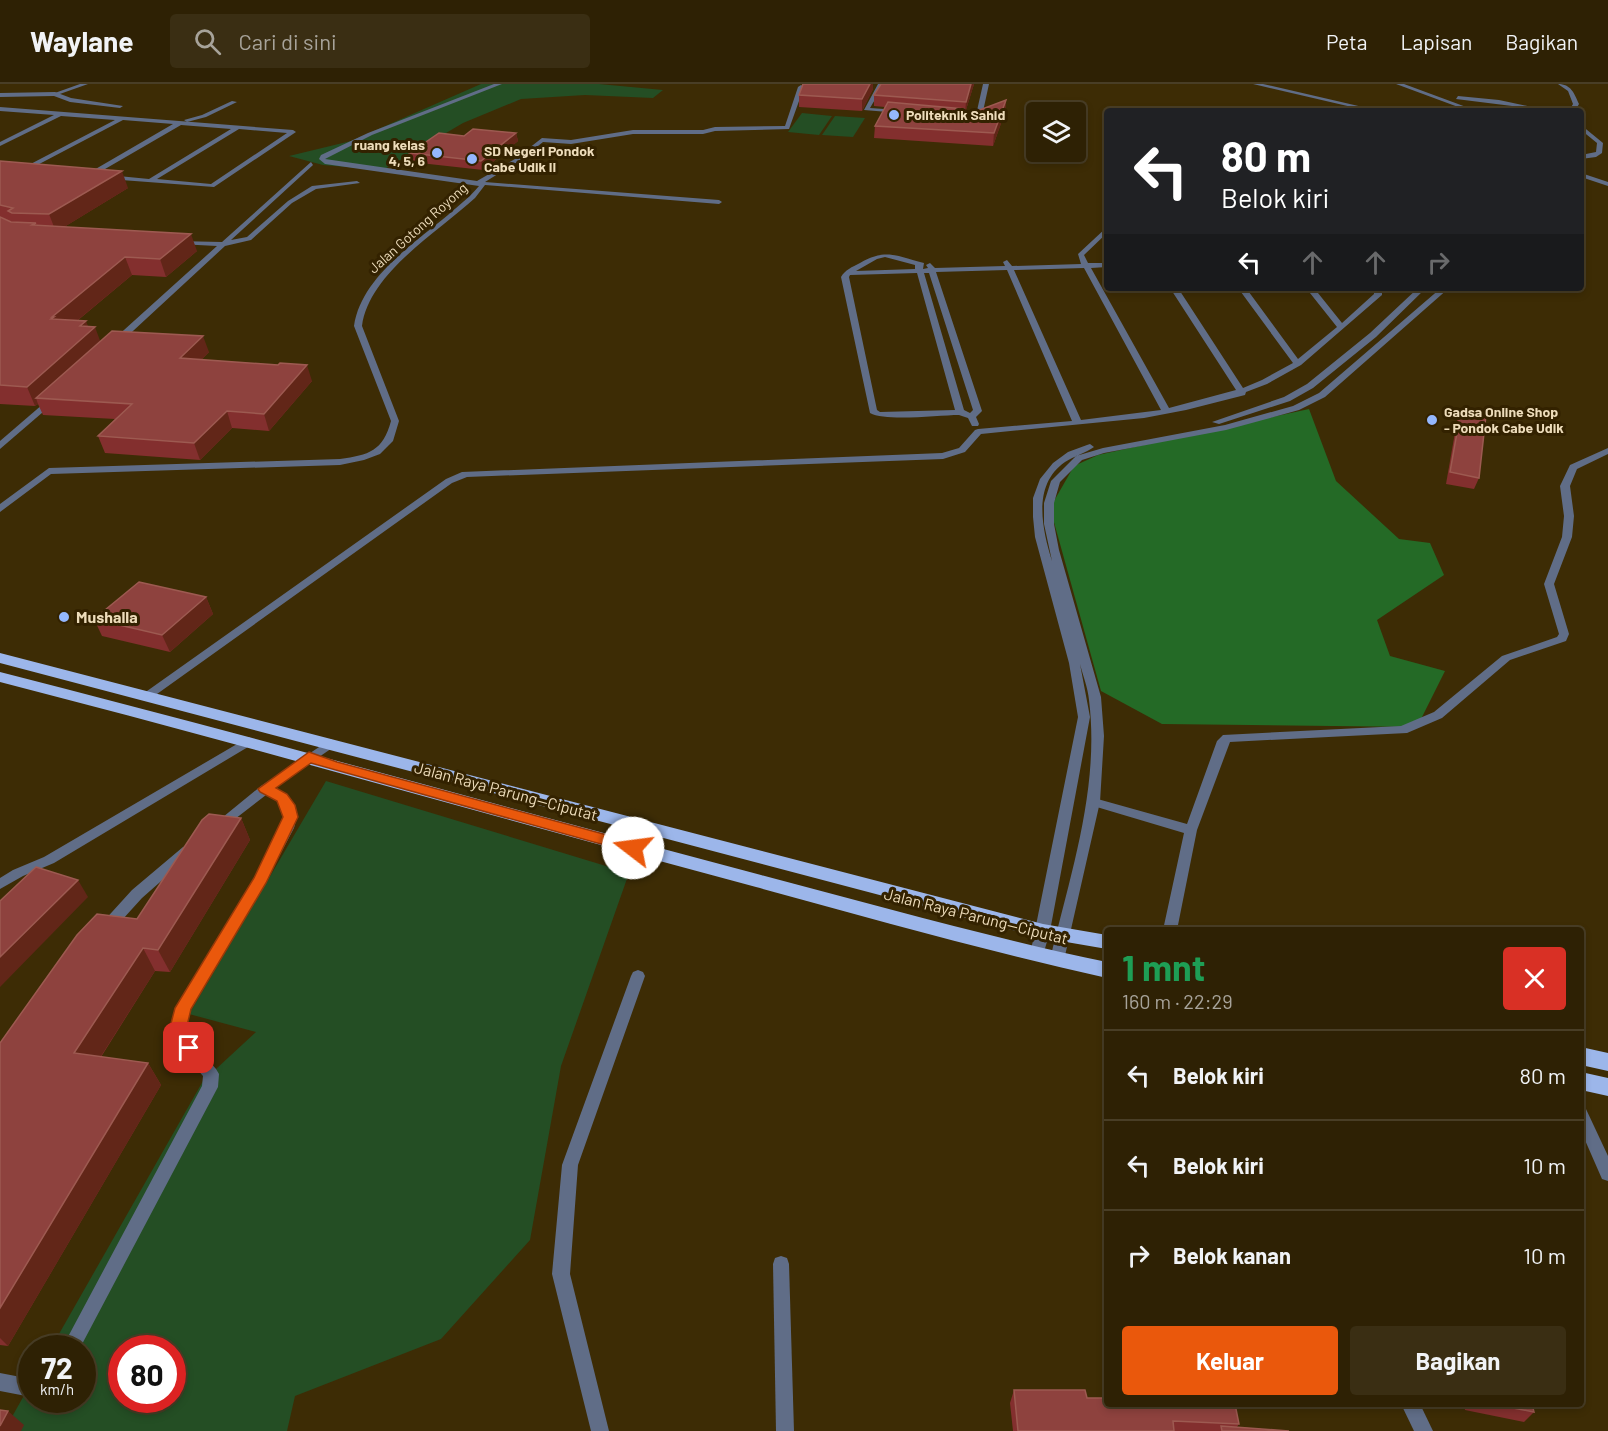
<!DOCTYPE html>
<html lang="id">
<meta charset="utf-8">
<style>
:root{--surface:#2e2104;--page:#3a2e13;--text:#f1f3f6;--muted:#a7a39a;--line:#493e26;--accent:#ea580c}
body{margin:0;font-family:Barlow,sans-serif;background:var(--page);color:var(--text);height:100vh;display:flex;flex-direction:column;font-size:22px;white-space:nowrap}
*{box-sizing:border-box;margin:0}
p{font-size:20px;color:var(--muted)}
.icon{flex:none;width:33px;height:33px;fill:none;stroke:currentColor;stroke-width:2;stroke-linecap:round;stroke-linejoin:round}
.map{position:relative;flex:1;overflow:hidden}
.side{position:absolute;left:1104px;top:843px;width:480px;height:480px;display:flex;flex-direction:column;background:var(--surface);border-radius:6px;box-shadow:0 3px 9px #0003,0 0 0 2px var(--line)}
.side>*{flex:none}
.guide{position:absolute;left:1104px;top:24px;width:480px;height:183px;border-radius:6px;box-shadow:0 3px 9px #0003,0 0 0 2px var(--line);background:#202124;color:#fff;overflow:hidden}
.fabs{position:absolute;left:1026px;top:18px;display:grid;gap:12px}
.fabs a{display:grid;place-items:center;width:60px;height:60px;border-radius:6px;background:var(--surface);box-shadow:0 3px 9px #0003,0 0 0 2px var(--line);font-size:30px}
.speed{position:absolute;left:18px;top:1251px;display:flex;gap:12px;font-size:30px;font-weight:700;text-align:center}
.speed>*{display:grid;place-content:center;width:78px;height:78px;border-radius:50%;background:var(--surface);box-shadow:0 3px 9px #0003,0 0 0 2px var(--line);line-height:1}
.speed small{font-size:15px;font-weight:400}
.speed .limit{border:9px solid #d22;background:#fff;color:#111}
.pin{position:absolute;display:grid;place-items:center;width:51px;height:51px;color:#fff;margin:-26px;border-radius:12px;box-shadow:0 3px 9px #0006}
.me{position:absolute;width:66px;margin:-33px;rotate:285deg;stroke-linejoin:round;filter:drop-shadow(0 0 4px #0008)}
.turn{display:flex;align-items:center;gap:21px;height:126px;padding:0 18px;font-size:27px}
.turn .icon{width:78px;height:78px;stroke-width:2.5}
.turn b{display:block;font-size:42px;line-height:51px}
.lanes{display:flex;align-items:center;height:57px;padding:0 18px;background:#0003;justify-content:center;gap:30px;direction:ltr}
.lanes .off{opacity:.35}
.round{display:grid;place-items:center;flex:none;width:63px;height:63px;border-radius:6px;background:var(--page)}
.overview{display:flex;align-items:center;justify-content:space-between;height:102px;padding:0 18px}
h1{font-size:36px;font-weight:700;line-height:45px;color:#1e9e55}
.button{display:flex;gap:12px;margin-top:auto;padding:12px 18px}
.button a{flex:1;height:69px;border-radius:6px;background:var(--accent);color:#fff;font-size:24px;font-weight:700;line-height:69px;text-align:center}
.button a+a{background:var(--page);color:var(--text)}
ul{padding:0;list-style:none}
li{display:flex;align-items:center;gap:18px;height:90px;padding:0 18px;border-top:2px solid var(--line)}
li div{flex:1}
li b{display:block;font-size:22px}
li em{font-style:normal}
header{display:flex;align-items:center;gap:36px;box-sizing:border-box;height:84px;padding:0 30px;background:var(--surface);border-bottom:2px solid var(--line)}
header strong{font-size:28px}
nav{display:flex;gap:33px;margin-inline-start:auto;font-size:21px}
.search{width:420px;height:54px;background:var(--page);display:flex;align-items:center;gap:15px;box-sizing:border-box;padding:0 21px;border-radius:6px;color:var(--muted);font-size:22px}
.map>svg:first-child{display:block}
.green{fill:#244e24;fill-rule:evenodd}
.forest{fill:#246a26}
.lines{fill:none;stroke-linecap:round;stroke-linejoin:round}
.service{fill:#606d87;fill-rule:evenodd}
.minor{fill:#606d87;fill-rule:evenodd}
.tertiary{fill:#606d87;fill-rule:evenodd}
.trunk{fill:#9cb6ea;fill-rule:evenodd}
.wall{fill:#832f2e}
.shaded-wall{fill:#622618}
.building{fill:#8e423e;stroke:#9d5a51;stroke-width:1.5}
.route{fill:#ea580c;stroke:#983908;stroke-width:1.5}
.poi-dot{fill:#94b7fd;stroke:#320;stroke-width:2}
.labels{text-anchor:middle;stroke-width:6;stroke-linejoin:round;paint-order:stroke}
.far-poi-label{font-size:14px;font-weight:bold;fill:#eddcba;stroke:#320;text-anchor:start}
.far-street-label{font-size:14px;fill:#eddcba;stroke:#320}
.poi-label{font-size:16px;font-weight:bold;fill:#eddcba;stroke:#320;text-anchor:start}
.street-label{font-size:16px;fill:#eddcba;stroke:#320}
</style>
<header>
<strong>Waylane</strong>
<div class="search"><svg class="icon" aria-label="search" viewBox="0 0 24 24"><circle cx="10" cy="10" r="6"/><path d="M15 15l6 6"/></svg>Cari di sini</div>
<nav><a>Peta</a><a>Lapisan</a><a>Bagikan</a></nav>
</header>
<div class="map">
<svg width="1608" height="1347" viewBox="0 0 1608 1347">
<rect width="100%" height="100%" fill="#3d2c05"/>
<!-- green -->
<g class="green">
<polygon points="481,0 599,0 663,6 653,14 585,11 521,15 463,39 383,86 323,81 289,72 351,57"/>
<polygon points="802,29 832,32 819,51 788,48"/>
<polygon points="835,32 865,34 853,53 822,51"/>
<path d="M326,697L629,789L561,982L530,1156L441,1255L295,1312L287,1347H4L31,1299L32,1316H82V1264H51L203,997L256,948L189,930ZM122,1264H172V1316H122Z"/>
</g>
<!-- forest -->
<polygon class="forest" points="1309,325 1336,397 1399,455 1430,459 1444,491 1377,536 1390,572 1445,587 1417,643 1162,640 1101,607 1050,424 1074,382 1098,371"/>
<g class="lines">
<!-- service -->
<g class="service">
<polygon points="80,0 88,0 57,11 52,10"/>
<polygon points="878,0 884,0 870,24 898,26 900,29 864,26"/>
<polygon points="983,0 989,0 982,32 967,35 967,33 976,31"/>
<polygon points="1396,0 1404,0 1477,27 1469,27"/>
<path d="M1558,0C1571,0 1574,9 1579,20L1575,27H1569L1573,20L1568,7Z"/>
<polygon points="1458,12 1499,16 1551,27 1456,15"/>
<polygon points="1581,41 1603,59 1602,69 1596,73 1581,75 1581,71 1596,68 1597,59 1581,46"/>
<polygon points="311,78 313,81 231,156 247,153 288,117 312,102 357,97 360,99 316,105 292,119 251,156 225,162 120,259 114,259 114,255 217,162 178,160 176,159 176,157 222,158"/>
<polygon points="50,314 57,316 0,365 0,357"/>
<path d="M331,655L337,659L335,662L274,704C291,713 300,725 294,744L257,814L189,926L185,937V949L216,985L219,990L218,1003L80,1264H62L202,1002L203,992C182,966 160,955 178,920L257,790L279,749L284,728L278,718L266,711L222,745H214L212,742L261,702Z"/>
<polygon points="188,761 193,763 194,766 193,769 142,814 112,847 107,848 102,847 100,843 102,839 132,806 183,763"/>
<polygon points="0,1289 26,1294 32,1292 32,1310 26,1312 0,1307"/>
</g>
<!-- minor -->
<g class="minor">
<path d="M494,0H502L372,51L325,75L477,97L515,75L542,54L571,56L633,46H703L715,43L785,42L798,3L801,1L804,3L789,45L715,47L703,50H633L571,60L543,58L519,77L485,98L719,116L722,118L719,120L485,101L475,114C438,148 369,189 362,242L399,337L393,357L380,370L364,376L340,381L51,390L0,428V420L49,384L340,375C369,371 383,367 391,337L354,242C361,194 413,160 448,131C458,122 470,113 479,102L325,80L319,75L321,71L368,49Z"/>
<polygon points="55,8 71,14 123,22 120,24 70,18 54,12 0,13 0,9"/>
<polygon points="232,17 237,18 206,33 187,38 184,36 202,31"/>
<path d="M0,23L293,46L296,48L214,103L108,95L105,93L108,91L149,95L231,45L181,41L93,92H87V90L173,40L123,36L24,88L0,87V83L21,85L115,36L61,32L0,62V58L54,31L0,27ZM239,45L287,49L211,100L157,95Z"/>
<path d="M1107,143V149L1084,171L1088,179H1107V183L1091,184L1169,324L1236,306L1170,204H1178L1243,304L1262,296L1293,279L1238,204H1246L1298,275L1337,243L1306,204H1314L1342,239L1374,210V204H1382V211L1301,281L1267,300L1246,308L1245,311L1186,326L1144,334L981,350L965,368L943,375L467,393L452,399L150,615H142L140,612L446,395L462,388L942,369L959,364L975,346L978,345L1072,337L1007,186L936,188L982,327L976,333L979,340L978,342H972L968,334L959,331C939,331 886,338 870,329L841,193C845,186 852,183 860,179C886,164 896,172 924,179L923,185L928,184L926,181L930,179L935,184L1005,182L1003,178L1007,176L1012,182L1081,180L1078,170ZM885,173L915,181V185L856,187L877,175ZM1084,184L1161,326L1081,336L1014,186ZM917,189L955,326L880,328L877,326L849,193L850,191ZM924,189H929L973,326L970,329L964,326Z"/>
<polygon points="1608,364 1608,370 1577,385 1570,402 1574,432 1572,453 1554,500 1569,550 1566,557 1510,576 1442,634 1407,649 1230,658 1197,746 1177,846 1163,846 1184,749 1090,721 1088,718 1090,715 1094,714 1187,740 1217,657 1223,651 1401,642 1434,628 1502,572 1557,553 1559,550 1544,500 1562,453 1564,432 1560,402 1570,381"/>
<polygon points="249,653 255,657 253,660 54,779 23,792 0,805 0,794 13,786 44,773"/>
<polygon points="638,886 643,888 645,892 578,1081 570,1190 609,1347 591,1347 552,1190 562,1081 631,892 633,888"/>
<polygon points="1581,1023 1586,1025 1608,1072 1608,1097 1602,1095 1581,1047"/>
<polygon points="781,1172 787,1174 789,1180 794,1347 776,1347 773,1180 775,1174"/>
<polygon points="1401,1320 1420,1320 1433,1347 1414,1347"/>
</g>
<!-- tertiary -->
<g class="tertiary">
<polygon points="1253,0 1263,0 1380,27 1369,27"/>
<polygon points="1581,89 1608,98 1608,102 1581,93"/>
<polygon points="1418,204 1426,204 1376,253 1313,304 1290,317 1219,340 1212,338 1284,313 1307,300 1370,249"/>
<path d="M1441,204H1449L1325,313L1299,326L1226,346L1104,369L1082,376L1060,398L1054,419V440L1059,466L1101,613L1104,652L1100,718L1064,876L1062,880L1057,882L1052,880L1050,876C1070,791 1100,704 1089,616C1088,604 1083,592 1080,580L1090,633L1050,847L1042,875L1037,877L1032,875L1030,871L1078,633L1069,579L1035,453L1033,433V414L1040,395L1053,379L1068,368L1087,361L1090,360L1094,363C1086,369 1074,372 1065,378C1032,401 1042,444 1052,477L1044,440V419L1051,397L1076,372L1103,364L1225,341L1293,322L1319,309Z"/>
</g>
<!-- trunk -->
<g class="trunk">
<polygon points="0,569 1043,840 1107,851 1107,865 1043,854 0,579"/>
<path d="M0,588C255,653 507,724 761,791C876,821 991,854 1107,878V894C989,868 873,835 756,803C504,736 253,663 0,598Z"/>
<polygon points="1581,963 1608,969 1608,987 1581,981"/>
<polygon points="1581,988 1608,994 1608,1012 1581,1006"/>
</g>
</g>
<!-- wall -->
<g class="wall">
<polygon points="803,0 873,0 873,5 862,27 799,23 799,11"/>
<polygon points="974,0 965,29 963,29 963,32 1006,16 1005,28 993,62 874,54 875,42 885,23 874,22 874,11"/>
<polygon points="516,49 518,57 483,86 411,78 410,69 464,52"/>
<polygon points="0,77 128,104 64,143 197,167 166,193 132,191 77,237 88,243 100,257 209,268 201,276 312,297 269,347 232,344 200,376 105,369 98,352 115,335 43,331 38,320 35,322 0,320"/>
<polygon points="1461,326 1479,394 1474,405 1446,400 1457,337"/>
<polygon points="206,513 213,530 170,568 102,552 94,535"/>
<polygon points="241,734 250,756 170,888 155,887 101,973 148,979 161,1001 8,1262 0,1261 0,959 137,835"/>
<polygon points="1014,1306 1087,1314 1239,1340 1237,1343 1289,1347 1013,1347 1010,1319"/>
<polygon points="1464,1320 1532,1320 1534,1328 1524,1338 1465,1326"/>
</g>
<!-- shaded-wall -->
<g class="shaded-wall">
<polygon points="870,0 873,0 873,5 862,27 862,15"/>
<polygon points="971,0 974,0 965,29 966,18"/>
<polygon points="1006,16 1005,28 993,62 994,49"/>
<polygon points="516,49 518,57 483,86 481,77"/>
<polygon points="122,87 128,104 56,148 49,130"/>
<polygon points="191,150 197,167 166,193 160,175"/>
<polygon points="125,173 132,191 61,250 51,235 52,233"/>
<polygon points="86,237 90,247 95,243 102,262 36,314 38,320 35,322 27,303 80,242"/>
<polygon points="203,252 209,268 186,291 180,274"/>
<polygon points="307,281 312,297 269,347 264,330"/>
<polygon points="227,327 232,344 200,376 194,359"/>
<polygon points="206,513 213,530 170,568 162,551"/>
<polygon points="241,734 250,756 170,888 158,866"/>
<polygon points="78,796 88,813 0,903 0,873"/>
<polygon points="143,864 155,887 89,991 74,969"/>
<polygon points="148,979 161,1001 8,1262 0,1254 0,1224"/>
<polygon points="8,1327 24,1341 21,1347 0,1347 0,1342"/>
</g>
<!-- building -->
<g class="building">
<polygon points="803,0 870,0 862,15 799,11"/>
<polygon points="881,0 971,0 966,18 874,11"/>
<polygon points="1006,16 994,49 875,42 888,18 964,25 961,33"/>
<polygon points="473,45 516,49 481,77 410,69 439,49 464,52"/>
<polygon points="0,77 122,87 49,130 12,129 8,127 13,124 0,121"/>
<polygon points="0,133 11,138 36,139 32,141 191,150 160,175 125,173 52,233 54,233 51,235 86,237 80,242 95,243 27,303 0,301"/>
<polygon points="112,247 203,252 180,274 278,281 280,279 307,281 264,330 227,327 194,359 98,352 132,320 36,314"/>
<polygon points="1461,326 1486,331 1479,394 1450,388"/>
<polygon points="139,498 206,513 162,551 94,535"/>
<polygon points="209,730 241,734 158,866 143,864 74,969 148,979 0,1224 0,959 77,851 97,830 137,835 202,736"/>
<polygon points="36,783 78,796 0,873 0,817"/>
<polygon points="1014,1306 1085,1306 1087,1314 1107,1314 1107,1320 1235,1320 1239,1340 1173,1337 1174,1347 1018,1347"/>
<polygon points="1492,1320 1532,1320 1534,1328"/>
<polygon points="0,1326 8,1327 0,1342"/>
<polygon points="1221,1342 1289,1347 1222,1347"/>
</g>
<!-- route -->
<path class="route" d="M309,668L337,678L633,758L640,764L633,769L311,679L276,704L287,710L295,721L298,733L266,799L191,925L186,946L198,964L195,969C182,974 174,958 169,947L175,924L254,794L283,733L277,717L260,708L258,705Z"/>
<!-- markers -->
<g class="poi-dot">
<circle cx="894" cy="31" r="6"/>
<circle cx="437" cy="69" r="6"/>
<circle cx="472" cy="75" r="6"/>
<circle cx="1432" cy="336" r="6"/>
<circle cx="64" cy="533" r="6"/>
</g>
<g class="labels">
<!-- far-poi labels -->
<g class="far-poi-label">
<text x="906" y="36">Politeknik Sahid</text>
<text x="425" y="66" text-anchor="end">ruang kelas<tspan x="425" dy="16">4, 5, 6</tspan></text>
<text x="484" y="72">SD Negeri Pondok<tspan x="484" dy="16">Cabe Udik II</tspan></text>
<text x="1444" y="333">Gadsa Online Shop<tspan x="1444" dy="16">- Pondok Cabe Udik</tspan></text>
</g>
<!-- far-street labels -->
<g class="far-street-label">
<text transform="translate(418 144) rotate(-42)" y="5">Jalan Gotong Royong</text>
</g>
<!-- poi labels -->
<g class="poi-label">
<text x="76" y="539">Mushalla</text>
</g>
<!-- street labels -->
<g class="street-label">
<text transform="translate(506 707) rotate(15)" y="6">Jalan Raya Parung—Ciputat</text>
<text transform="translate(976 832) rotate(14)" y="6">Jalan Raya Parung—Ciputat</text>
</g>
</g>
</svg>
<div class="fabs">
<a><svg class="icon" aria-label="layers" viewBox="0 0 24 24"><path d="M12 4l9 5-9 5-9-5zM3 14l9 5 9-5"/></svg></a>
</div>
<div class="speed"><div>72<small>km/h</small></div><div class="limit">80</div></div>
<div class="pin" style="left:189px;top:964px;background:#d93025"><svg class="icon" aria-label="arrive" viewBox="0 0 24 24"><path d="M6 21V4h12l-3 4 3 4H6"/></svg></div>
<svg class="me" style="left:633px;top:764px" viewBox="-20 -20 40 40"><circle r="19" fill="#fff"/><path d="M0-13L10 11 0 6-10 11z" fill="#ea580c"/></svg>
<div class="guide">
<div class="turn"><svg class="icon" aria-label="left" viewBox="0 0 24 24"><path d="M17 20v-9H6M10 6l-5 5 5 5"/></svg><div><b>80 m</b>Belok kiri</div></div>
<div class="lanes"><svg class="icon" aria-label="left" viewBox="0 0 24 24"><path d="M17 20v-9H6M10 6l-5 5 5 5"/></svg><svg class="icon off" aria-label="ahead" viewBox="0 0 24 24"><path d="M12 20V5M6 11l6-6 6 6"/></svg><svg class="icon off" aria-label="ahead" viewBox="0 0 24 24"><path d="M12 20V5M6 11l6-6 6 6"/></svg><svg class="icon off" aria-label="right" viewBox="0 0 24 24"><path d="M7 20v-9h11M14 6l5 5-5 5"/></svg></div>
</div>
<section class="side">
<div class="overview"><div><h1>1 mnt</h1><p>160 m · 22:29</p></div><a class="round" style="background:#d93025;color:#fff"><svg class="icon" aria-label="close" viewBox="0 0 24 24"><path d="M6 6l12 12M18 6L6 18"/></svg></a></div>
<ul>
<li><svg class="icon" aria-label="left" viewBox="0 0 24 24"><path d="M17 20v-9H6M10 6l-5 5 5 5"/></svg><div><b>Belok kiri</b></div><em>80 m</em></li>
<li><svg class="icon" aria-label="left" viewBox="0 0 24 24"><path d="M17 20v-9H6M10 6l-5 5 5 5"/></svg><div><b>Belok kiri</b></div><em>10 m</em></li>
<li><svg class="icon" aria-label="right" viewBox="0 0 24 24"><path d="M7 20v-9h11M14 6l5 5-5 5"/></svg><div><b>Belok kanan</b></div><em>10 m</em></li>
</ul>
<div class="button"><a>Keluar</a><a>Bagikan</a></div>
</section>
</div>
